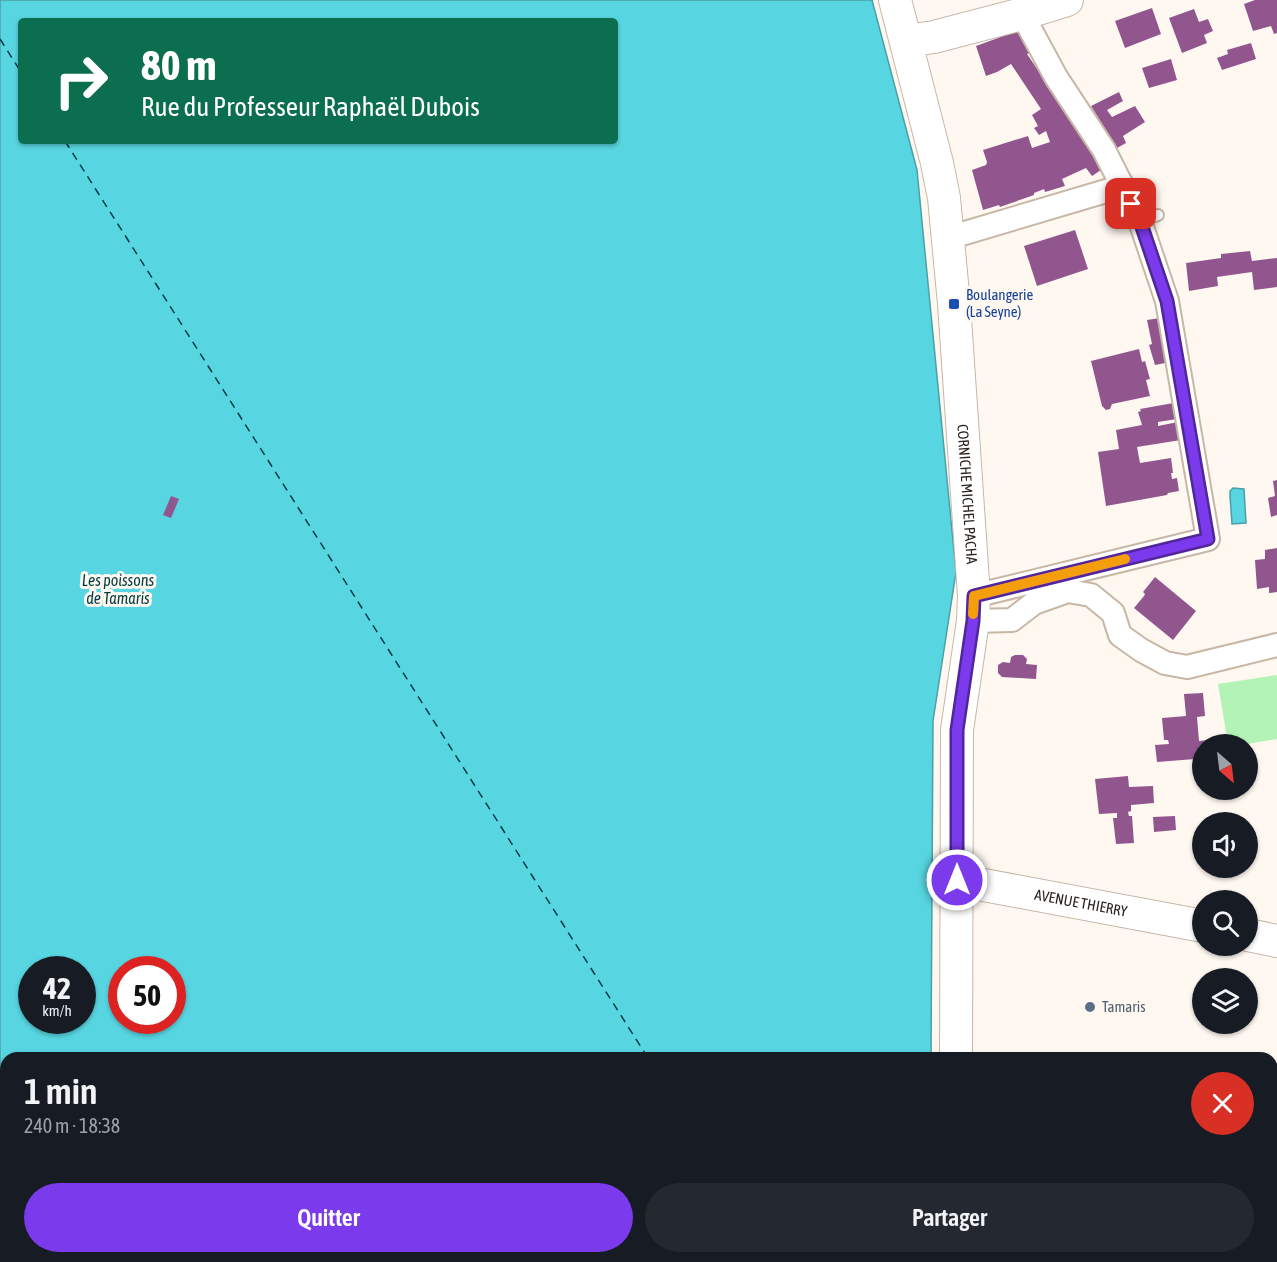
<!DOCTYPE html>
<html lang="fr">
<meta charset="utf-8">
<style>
:root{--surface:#171b24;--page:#242831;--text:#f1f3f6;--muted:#9ea1a6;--accent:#7c3aed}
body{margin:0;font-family:"Asap Condensed",sans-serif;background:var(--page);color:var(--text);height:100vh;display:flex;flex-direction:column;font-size:22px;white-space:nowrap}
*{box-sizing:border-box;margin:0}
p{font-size:20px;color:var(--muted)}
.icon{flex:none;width:33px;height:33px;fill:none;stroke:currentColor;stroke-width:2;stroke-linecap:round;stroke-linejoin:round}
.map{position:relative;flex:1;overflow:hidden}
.side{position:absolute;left:0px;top:1052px;width:1278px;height:212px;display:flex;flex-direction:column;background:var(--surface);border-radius:18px 18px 0 0;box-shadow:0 2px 4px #0004}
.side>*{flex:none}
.top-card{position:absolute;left:18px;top:18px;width:600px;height:126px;border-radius:6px;box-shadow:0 2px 4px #0004;background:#0b6e4f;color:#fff;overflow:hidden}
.needle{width:39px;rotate:152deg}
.buttons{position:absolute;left:1192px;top:734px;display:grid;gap:12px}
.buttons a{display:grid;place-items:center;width:66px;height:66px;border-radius:50%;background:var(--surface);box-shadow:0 2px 4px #0004;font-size:30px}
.speed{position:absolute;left:18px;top:956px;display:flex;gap:12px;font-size:30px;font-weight:700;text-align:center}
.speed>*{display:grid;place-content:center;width:78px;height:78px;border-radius:50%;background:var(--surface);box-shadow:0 2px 4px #0004;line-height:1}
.speed small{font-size:15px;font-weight:400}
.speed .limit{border:9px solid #d22;background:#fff;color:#111}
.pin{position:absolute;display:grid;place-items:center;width:51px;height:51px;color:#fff;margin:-26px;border-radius:12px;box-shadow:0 3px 9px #0006}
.me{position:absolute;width:66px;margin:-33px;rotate:0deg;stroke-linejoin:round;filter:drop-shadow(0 0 4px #0008)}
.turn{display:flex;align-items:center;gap:21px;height:126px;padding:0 24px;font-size:27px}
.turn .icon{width:78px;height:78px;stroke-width:2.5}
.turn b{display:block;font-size:42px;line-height:51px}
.round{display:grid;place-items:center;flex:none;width:63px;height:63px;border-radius:32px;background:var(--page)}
.headline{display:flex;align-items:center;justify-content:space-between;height:102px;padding:0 24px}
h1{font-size:36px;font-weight:600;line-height:45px}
.primary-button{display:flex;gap:12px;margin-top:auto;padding:12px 24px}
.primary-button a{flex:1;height:69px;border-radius:36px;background:var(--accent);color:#fff;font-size:24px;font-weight:600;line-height:69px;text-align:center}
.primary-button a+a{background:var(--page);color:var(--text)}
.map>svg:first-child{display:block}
.green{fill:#b4f3b6}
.water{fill:#57d5e1;stroke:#4aa0a6;stroke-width:1.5;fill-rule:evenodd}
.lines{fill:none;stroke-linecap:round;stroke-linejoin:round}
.ferry{stroke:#003d42;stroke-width:1.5;stroke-dasharray:8 6;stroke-linecap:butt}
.building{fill:#92568f}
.lane-casing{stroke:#c7b7a7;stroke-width:14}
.street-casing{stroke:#c7b7a7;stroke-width:26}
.secondary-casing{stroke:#c7b7a7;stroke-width:34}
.lane{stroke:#fff;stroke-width:10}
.street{stroke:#fff;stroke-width:22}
.secondary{stroke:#fff;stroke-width:32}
.route-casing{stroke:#51269a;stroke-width:15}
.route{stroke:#7c3aed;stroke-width:10}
.slow{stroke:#f59e0b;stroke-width:10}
.transit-dot{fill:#1a4fb4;stroke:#fff8f1;stroke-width:2}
.service-dot{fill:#5c6f8a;stroke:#fff8f1;stroke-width:2}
.labels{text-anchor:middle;stroke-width:6;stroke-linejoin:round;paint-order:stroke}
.transit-label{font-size:15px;fill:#164399;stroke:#fff8f1;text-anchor:start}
.street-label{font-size:15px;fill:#2b241e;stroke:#fff8f1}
.service-label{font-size:15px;fill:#4e5e75;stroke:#fff8f1;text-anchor:start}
.water-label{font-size:16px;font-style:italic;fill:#003d42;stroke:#fff8f1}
</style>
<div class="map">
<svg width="1277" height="1262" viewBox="0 0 1277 1262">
<rect width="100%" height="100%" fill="#fff8f1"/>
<!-- green -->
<polygon class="green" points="1277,675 1277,739 1247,744 1228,744 1218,684"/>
<!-- water -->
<g class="water">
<path d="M0,0H872L917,170L956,572L933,721L931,1057L6,1058V1257H835L838,1262H0ZM21,21H615V141H21ZM32,969H82V1020H32ZM122,969H172V1020H122Z"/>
<polygon points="1233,488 1244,489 1246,523 1232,524 1230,496 1230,491"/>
</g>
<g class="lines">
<!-- ferry -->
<g class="ferry">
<polyline points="0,39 21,72"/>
<polyline points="65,141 648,1058"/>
<polyline points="460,1262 465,1257"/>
</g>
</g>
<!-- building -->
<g class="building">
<polygon points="1255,0 1277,0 1277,33 1274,34 1271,26 1253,31 1244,4"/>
<polygon points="1152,8 1161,34 1125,48 1115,21"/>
<polygon points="1194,9 1199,22 1208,19 1213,31 1204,35 1207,43 1182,53 1169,18"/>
<polygon points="1017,31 1030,53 1027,54 1104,168 1092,176 1086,168 1062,179 1065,186 1045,192 1044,189 1034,193 1034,195 1000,207 999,205 983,210 972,170 986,165 987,162 983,150 1028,136 1032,148 1050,142 1046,131 1039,135 1034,128 1038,126 1032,115 1041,109 1011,64 997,72 986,76 976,46"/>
<polygon points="1251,43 1256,59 1222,70 1217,58 1228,54 1227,50"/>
<polygon points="1171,59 1177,80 1149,88 1142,68"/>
<polygon points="1119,92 1123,101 1107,110 1112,117 1135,106 1145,122 1123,136 1126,143 1117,148 1091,106"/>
<polygon points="1075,230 1088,269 1037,286 1024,246"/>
<polygon points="1250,251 1252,261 1277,258 1277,287 1254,290 1252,272 1217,277 1218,286 1189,291 1186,263 1221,258 1221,254"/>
<polygon points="1160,318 1170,362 1155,365 1149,345 1152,344 1147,320"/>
<polygon points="1139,349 1142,362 1145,361 1150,379 1146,380 1150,396 1112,404 1110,409 1106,410 1102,406 1091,361"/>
<polygon points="1179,402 1183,418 1158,422 1158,426 1183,421 1187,439 1137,447 1140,463 1171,458 1173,473 1171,473 1172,479 1177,478 1179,491 1168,493 1167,495 1106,506 1098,452 1119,449 1116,430 1142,425 1138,412 1141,411 1140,409"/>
<polygon points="1277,480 1277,515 1271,517 1268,498 1275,496 1273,481"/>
<polygon points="171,496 179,499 171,518 163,515"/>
<polygon points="1277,548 1277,592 1269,593 1269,587 1257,589 1255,560 1265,559 1265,550"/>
<polygon points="1155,577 1196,611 1173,640 1134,608 1144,596 1145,594 1143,592"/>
<polygon points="1015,655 1023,655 1027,659 1026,664 1037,665 1036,679 1002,677 998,673 998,665 1003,662 1010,663 1011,657"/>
<polygon points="1203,693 1205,716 1197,717 1199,741 1208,740 1208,744 1203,744 1203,770 1196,771 1195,759 1157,762 1155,745 1169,744 1168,740 1164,740 1162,718 1186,716 1184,694"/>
<polygon points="1128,776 1129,787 1153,786 1154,803 1131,805 1131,811 1128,812 1129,816 1132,816 1134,843 1116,844 1113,818 1117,818 1117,813 1099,814 1095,779"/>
<polygon points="1175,816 1176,830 1154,832 1153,817"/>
<polygon points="1272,1081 1277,1081 1277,1142 1272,1111"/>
<polygon points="1277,1167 1277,1187 1272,1184 1272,1170"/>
<polygon points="1008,1257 1066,1257 1066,1262 1006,1262"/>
</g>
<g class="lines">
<defs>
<polyline id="lane" points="1140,221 1158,215"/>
<g id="street">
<polyline points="948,238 1123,186"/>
<polyline points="974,596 1208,539 1167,301 1140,221 1104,150 1056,77 1022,14 1026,2"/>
<polyline points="973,621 1012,620 1034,603 1068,591 1091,595 1113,613 1120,635 1141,650 1165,663 1187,667 1277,645"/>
</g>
<g id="secondary">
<path id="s1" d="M895,0L937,163L944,198L954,304L974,596L973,621L957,730L956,1058"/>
<polyline points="906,41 934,37 1022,14 1067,0"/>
<path id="s2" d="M957,880L1203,926"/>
<polyline points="1248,935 1277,941"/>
<polyline points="954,1262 954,1257"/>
</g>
</defs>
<!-- lane casing -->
<use href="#lane" class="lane-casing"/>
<!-- street casing -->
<use href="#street" class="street-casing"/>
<!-- secondary casing -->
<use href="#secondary" class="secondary-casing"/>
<!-- lane -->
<use href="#lane" class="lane"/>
<!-- street -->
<use href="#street" class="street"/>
<!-- secondary -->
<use href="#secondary" class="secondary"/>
</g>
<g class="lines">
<defs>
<polyline id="route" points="957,880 957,730 973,621 974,596 1208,539 1167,301 1140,221 1131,204"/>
</defs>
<!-- route casing -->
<use href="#route" class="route-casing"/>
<!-- route -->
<use href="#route" class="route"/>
<!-- slow -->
<polyline class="slow" points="973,614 974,596 1125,559"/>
</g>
<!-- markers -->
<rect class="transit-dot" x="948" y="298" width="12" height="12" rx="3"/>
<circle class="service-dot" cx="1090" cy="1007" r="6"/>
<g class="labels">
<!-- transit labels -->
<g class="transit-label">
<text x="966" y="300">Boulangerie<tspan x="966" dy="17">(La Seyne)</tspan></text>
</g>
<!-- street labels -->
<g class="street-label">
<text dy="5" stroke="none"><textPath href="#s1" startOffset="501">CORNICHE MICHEL PACHA</textPath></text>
<text dy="5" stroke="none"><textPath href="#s2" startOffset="126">AVENUE THIERRY</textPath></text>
</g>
<!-- service labels -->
<g class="service-label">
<text x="1102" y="1012">Tamaris</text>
</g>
<!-- water labels -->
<g class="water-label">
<text x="118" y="586">Les poissons<tspan x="118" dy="18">de Tamaris</tspan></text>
</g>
</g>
</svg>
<div class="buttons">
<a><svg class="needle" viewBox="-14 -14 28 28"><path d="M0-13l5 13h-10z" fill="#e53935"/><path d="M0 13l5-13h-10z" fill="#9ea1a6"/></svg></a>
<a><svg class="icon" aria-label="sound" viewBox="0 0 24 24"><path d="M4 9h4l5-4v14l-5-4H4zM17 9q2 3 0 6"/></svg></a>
<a><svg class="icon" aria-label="search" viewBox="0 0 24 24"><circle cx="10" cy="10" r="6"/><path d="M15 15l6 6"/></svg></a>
<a><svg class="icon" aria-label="layers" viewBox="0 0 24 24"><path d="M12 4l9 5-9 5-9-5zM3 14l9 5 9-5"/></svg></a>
</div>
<div class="speed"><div>42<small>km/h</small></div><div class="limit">50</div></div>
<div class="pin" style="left:1131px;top:204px;background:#d93025"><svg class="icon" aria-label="arrive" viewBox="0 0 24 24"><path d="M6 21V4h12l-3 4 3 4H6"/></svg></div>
<svg class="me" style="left:957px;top:880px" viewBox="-20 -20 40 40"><circle r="17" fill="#7c3aed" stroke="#fff" stroke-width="3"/><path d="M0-11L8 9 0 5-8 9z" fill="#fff"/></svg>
<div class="top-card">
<div class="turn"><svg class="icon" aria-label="right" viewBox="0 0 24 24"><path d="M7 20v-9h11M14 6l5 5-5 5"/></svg><div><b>80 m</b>Rue du Professeur Raphaël Dubois</div></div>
</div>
<section class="side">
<div class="headline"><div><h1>1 min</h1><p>240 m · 18:38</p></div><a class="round" style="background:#d93025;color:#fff"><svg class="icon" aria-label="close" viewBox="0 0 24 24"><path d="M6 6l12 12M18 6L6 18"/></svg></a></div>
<div class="primary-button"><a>Quitter</a><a>Partager</a></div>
</section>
</div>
